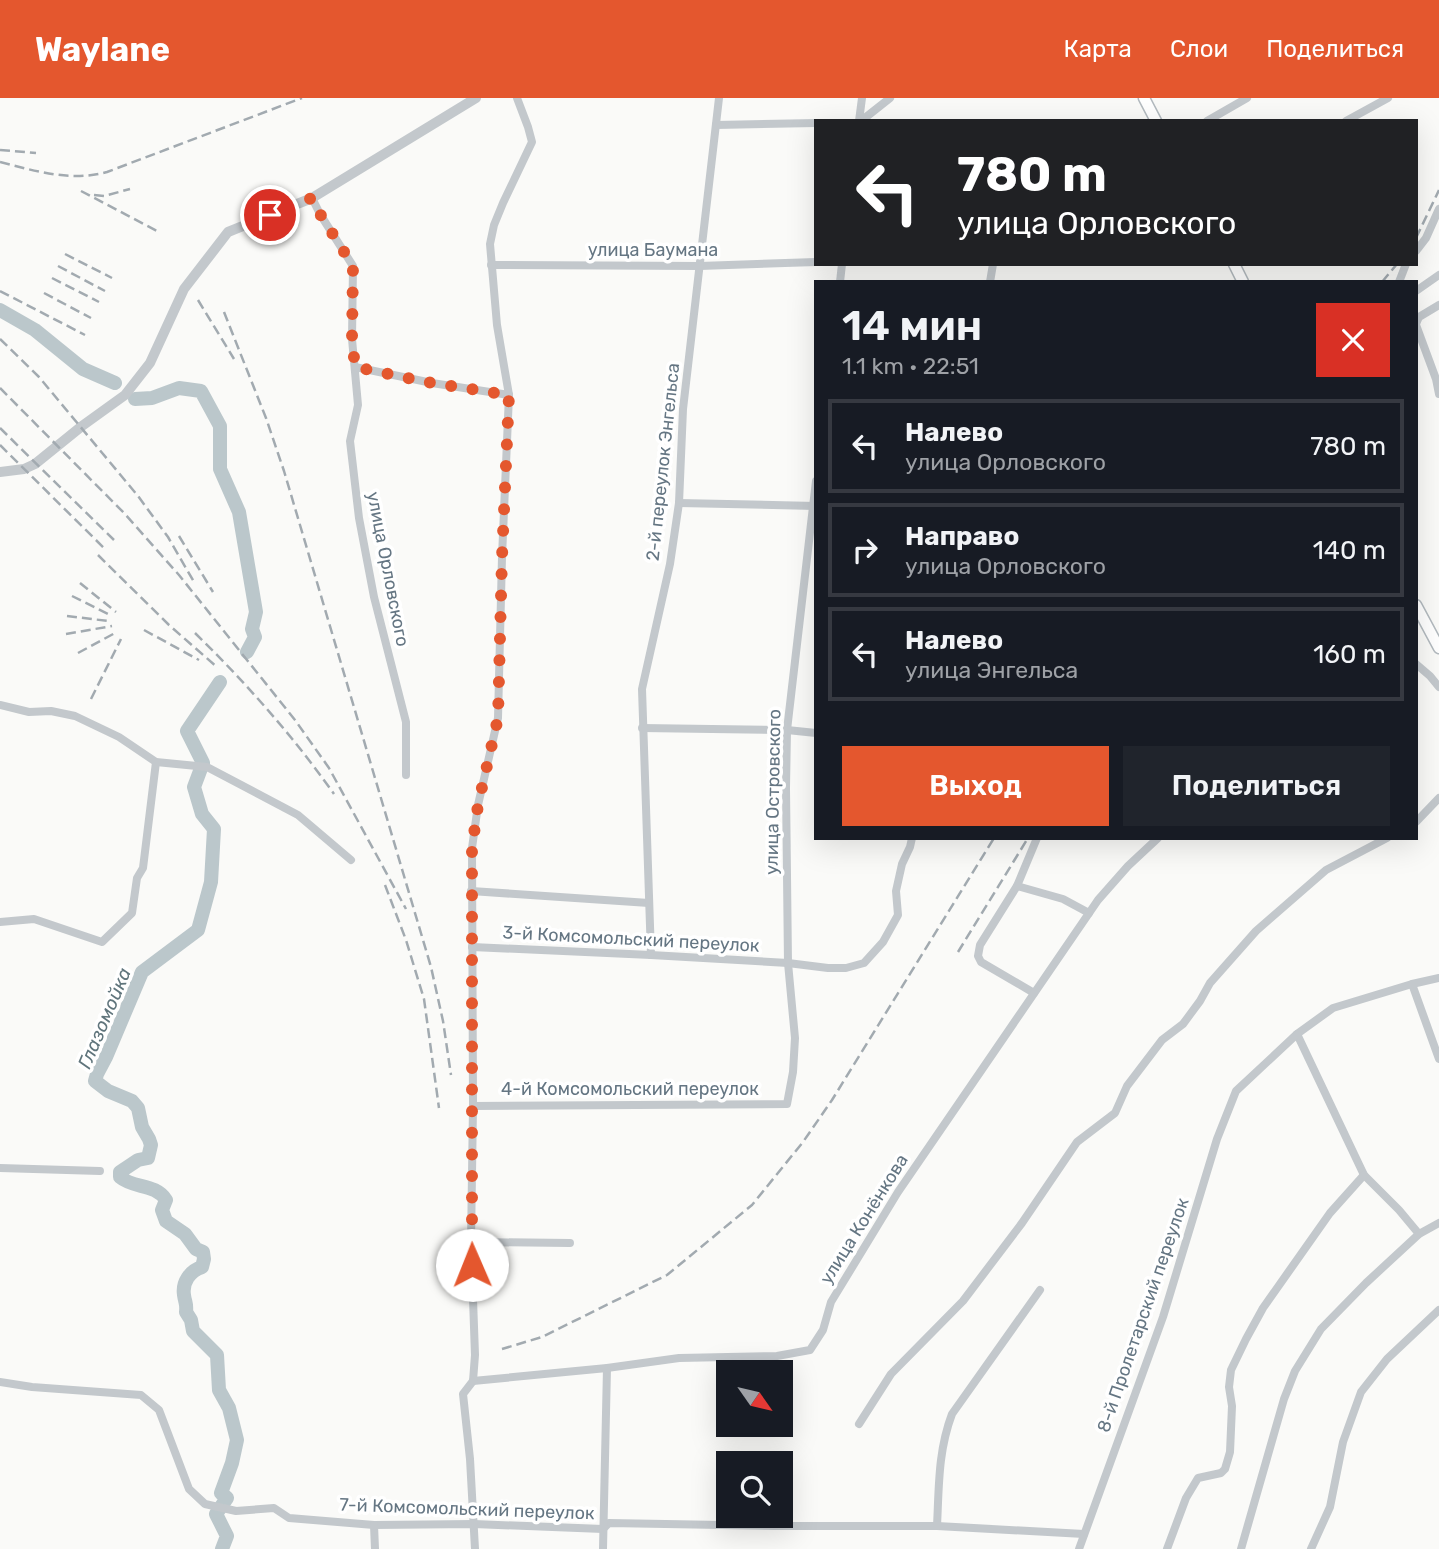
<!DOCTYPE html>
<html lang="ru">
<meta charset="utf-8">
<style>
:root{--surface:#171b24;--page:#20242c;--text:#f1f3f6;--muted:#9ea1a6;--line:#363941;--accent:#e4572e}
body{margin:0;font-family:Rubik,sans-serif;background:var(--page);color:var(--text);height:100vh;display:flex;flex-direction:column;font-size:26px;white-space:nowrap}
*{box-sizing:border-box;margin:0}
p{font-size:23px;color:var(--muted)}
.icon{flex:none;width:38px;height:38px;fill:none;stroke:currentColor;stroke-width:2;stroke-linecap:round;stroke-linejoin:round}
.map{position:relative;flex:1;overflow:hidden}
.drawer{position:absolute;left:814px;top:182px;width:604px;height:560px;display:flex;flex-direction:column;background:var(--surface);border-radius:0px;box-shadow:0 7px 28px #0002}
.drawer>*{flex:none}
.banner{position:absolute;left:814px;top:21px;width:604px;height:147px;border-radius:0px;box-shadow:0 7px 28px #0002;background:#202124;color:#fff;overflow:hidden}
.needle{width:46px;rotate:124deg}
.buttons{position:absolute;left:716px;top:1262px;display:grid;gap:14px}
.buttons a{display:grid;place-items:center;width:77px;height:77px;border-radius:0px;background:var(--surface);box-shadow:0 7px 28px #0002;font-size:35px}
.pin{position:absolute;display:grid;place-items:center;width:60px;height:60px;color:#fff;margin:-30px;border:4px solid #fff;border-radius:50%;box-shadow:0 2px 7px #0007}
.me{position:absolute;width:77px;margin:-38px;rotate:359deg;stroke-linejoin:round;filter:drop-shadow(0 0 5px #0008)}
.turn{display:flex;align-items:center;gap:24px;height:147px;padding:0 28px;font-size:32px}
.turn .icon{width:91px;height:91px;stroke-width:2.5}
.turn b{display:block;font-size:49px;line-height:60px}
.round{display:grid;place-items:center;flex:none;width:74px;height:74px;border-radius:0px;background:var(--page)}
.overview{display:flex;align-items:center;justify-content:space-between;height:119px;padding:0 28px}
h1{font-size:42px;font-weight:600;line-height:52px}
.action{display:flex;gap:14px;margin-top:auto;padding:14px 28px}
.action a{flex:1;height:80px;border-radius:0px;background:var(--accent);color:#fff;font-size:28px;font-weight:600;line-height:80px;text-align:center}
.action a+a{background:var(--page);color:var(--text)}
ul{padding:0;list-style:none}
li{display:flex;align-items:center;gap:21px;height:94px;margin:0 14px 10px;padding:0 14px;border:4px solid var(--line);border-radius:0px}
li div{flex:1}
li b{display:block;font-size:26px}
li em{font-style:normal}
header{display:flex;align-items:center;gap:42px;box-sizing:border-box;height:98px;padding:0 35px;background:var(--accent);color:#fff}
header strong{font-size:33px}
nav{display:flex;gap:38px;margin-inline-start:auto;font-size:24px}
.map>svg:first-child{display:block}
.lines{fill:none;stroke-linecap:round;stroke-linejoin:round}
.river{stroke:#bbc7cb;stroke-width:14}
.secondary-casing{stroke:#b3babf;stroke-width:13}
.minor{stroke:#c3c8cc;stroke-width:8}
.tertiary{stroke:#c3c8cc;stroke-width:10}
.secondary{stroke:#fff;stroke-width:10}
.rail{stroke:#a2aab0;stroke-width:2.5;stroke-dasharray:10 5;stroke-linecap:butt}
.route{stroke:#e4572e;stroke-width:12;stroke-dasharray:0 21.6}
.labels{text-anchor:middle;stroke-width:7;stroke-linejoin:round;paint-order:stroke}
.street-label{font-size:18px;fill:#657683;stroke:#fff}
.water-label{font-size:19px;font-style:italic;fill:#60757c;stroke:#fff}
</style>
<header>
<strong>Waylane</strong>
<nav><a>Карта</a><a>Слои</a><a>Поделиться</a></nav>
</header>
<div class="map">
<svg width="1439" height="1451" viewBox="0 0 1439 1451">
<rect width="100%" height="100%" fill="#fafaf8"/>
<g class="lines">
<!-- river -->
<g class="river">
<polyline points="0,212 35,232 83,271 115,285"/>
<polyline points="135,301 152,300 179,290 201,293 220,328 220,371 239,414 256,514 252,531 255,539 247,554"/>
<path d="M220,584L187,633L203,665L194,689L202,716L214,731L211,784L198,832L142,874L106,959L97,976L95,983L108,993L132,1003L138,1010L142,1029L149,1041L151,1047L148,1060L138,1062L120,1074V1079C134,1091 155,1085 166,1102L162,1112L166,1123L185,1136L196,1151L203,1154L204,1161L202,1169C190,1173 182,1184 184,1197C185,1205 187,1205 186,1214L191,1222L193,1233L217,1257L219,1292L229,1310L237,1342L232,1365L221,1395L227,1400L216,1416L227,1438L222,1451"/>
</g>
<defs>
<g id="secondary">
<polyline points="1144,0 1156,23"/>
<polyline points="1234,166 1243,184"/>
<polyline points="1416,507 1439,550"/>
</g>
</defs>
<!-- secondary casing -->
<use href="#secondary" class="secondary-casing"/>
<!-- minor -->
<g class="minor">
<polyline points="859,23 862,0"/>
<polyline points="861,23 890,0"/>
<polyline points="1207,23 1247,0"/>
<polyline points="1346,23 1388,0"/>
<polyline points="716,27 816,25"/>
<polyline points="312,100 320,116 353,168 352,241 358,307 350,343 359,420 374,499 406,624 406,677"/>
<polyline points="1416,153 1426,140 1439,111"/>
<polyline points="491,167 700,168 816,164"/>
<polyline points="840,184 842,166"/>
<polyline points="990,184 993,166"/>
<polyline points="1399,184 1406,166"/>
<polyline points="1416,193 1439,177"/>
<polyline points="1416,226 1419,219 1439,207"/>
<polyline points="1416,227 1436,281 1439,296"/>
<polyline points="355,269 432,285 509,297"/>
<polyline points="679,405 816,408"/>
<polyline points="1416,566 1430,578 1439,589"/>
<polyline points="0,607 29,614 51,613 75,618 119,639 156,664 207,669 298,717 351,762"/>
<polyline points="642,630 787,632 816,635"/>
<polyline points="1416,724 1439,700"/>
<polyline points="1017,788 1037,740"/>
<polyline points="471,793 649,805"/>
<polyline points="0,824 34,821 102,844 132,815 137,780 143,770 156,664"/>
<polyline points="472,849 651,857 788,865 828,870 846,870 864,865 883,844 898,817 896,793 902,766 910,749 912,740"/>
<polyline points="651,857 642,591 670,466 679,405 683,311 719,0"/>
<polyline points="1412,886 1439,961"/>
<polyline points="1034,895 981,864 978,858 980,847 1017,788 1063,801 1089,815"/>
<polyline points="1297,936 1364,1077 1399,1112 1419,1136"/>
<polyline points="473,1008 787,1006 793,974 795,940 788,865 786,690 787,632 816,383"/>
<polyline points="0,1070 100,1073"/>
<polyline points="471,1144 570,1145"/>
<polyline points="473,1283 607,1270 679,1260 777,1258 810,1252 823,1232 831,1204 898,1094 1098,802 1128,768 1158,740"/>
<polyline points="0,1284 32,1289 141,1297 159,1312 189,1391 205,1406 236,1413 274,1410 289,1420 374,1427 474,1426 603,1431 609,1425 775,1428 937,1428 1084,1436"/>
<polyline points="859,1326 891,1276 963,1203 1022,1125 1077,1044 1115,1015 1127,988 1162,942 1183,926 1200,903 1210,885 1256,833 1326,772 1387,740"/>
<polyline points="374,1427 375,1451"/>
<path d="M937,1428C939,1389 938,1353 952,1316L1040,1192"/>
<polyline points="475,1451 470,1361 463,1296 473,1283 475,1257 471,1144 473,1008 472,750 478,707 498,620 502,459 509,297 497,227 490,146 494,127 503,105 532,44 528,29 517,0"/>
<polyline points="603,1451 607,1270"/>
<polyline points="1079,1451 1163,1219 1217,1041 1236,993 1297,936 1333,910 1412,886 1439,880"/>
<polyline points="1167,1451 1186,1400 1198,1380 1221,1375 1225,1371 1230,1354 1232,1308 1229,1289 1231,1272 1246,1241 1263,1210 1330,1115 1364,1077"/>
<polyline points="1241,1451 1284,1301 1295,1273 1321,1231 1366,1185 1419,1136 1439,1125"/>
<polyline points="1311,1451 1330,1409 1343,1344 1361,1294 1387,1261 1439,1212"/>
</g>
<!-- tertiary -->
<polyline class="tertiary" points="0,374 24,371 35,366 82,328 125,297 150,265 184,191 228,134 312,100 476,0"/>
<!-- secondary -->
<use href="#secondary" class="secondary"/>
<!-- rail -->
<g class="rail">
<polyline points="0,52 36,55"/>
<path d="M0,64C36,73 70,84 107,74L302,0"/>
<polyline points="81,93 159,134"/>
<polyline points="94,97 104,98 130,91"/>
<polyline points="1416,140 1439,92"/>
<polyline points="65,156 112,180"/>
<polyline points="58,168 105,193"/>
<polyline points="52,180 99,204"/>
<polyline points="1382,184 1397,166"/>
<polyline points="0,193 85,237"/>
<polyline points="44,195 91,220"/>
<polyline points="198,202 234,261"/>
<polyline points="224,214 266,320 284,373 431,869 443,923 451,977"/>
<polyline points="0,241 39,279 138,398 168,439 194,484"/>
<polyline points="0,290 124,415 179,477 295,622 329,670 406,811"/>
<polyline points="0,330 114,442"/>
<polyline points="0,347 105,451"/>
<polyline points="179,438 213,494"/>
<polyline points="98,457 169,527 218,570"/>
<polyline points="80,485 116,514"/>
<polyline points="72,498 110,517"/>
<polyline points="67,518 108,523"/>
<polyline points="144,532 199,562"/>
<path d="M195,535C246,585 293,638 334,696"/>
<polyline points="66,536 112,528"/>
<polyline points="78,555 115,535"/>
<polyline points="91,601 121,541"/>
<polyline points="385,787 406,842 424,901 439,1010"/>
<polyline points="958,854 1028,740"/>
<polyline points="502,1251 542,1239 667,1177 752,1107 803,1044 832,1002 994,740"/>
</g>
</g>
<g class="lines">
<!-- route -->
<polyline class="route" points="270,117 312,100 320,116 353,168 352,241 355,269 432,285 509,297 502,459 498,620 478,707 472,750 472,1167"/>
</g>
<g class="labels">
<!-- street labels -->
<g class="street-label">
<text x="653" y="158">улица Баумана</text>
<text transform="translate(663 364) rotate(-84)" y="6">2-й переулок Энгельса</text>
<text transform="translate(388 471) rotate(79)" y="6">улица Орловского</text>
<text transform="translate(773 694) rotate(-89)" y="6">улица Островского</text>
<text transform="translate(631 841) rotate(3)" y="6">3-й Комсомольский переулок</text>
<text x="630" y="997">4-й Комсомольский переулок</text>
<text transform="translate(864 1121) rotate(-58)" y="6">улица Конёнкова</text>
<text transform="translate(1143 1217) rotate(-71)" y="6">8-й Пролетарский переулок</text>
<text transform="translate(467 1411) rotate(2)" y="6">7-й Комсомольский переулок</text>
</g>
<!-- water labels -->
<g class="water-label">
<text transform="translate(104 920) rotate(-67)" y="7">Глазомойка</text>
</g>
</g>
</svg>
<div class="buttons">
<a><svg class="needle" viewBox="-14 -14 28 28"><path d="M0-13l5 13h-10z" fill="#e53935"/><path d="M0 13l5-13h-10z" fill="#9ea1a6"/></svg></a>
<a><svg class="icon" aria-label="search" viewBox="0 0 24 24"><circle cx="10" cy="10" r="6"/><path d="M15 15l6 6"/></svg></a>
</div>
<div class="pin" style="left:270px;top:117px;background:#d93025"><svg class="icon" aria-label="arrive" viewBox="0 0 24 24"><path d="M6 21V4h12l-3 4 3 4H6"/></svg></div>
<svg class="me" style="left:472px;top:1167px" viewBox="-20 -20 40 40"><circle r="19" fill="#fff"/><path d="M0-13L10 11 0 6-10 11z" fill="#e4572e"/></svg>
<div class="banner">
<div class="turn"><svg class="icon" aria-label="left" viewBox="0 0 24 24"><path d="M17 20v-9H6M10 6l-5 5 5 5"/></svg><div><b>780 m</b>улица Орловского</div></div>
</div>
<section class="drawer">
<div class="overview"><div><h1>14 мин</h1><p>1.1 km · 22:51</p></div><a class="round" style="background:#d93025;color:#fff"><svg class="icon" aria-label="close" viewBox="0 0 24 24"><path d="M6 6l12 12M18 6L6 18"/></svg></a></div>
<ul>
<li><svg class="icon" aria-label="left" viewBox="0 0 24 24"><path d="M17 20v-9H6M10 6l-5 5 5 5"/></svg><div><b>Налево</b><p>улица Орловского</p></div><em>780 m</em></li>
<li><svg class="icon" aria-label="right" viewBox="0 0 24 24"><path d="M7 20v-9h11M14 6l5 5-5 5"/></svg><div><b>Направо</b><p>улица Орловского</p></div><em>140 m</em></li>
<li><svg class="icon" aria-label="left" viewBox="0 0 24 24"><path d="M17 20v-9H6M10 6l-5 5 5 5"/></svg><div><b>Налево</b><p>улица Энгельса</p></div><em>160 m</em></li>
</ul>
<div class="action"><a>Выход</a><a>Поделиться</a></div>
</section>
</div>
